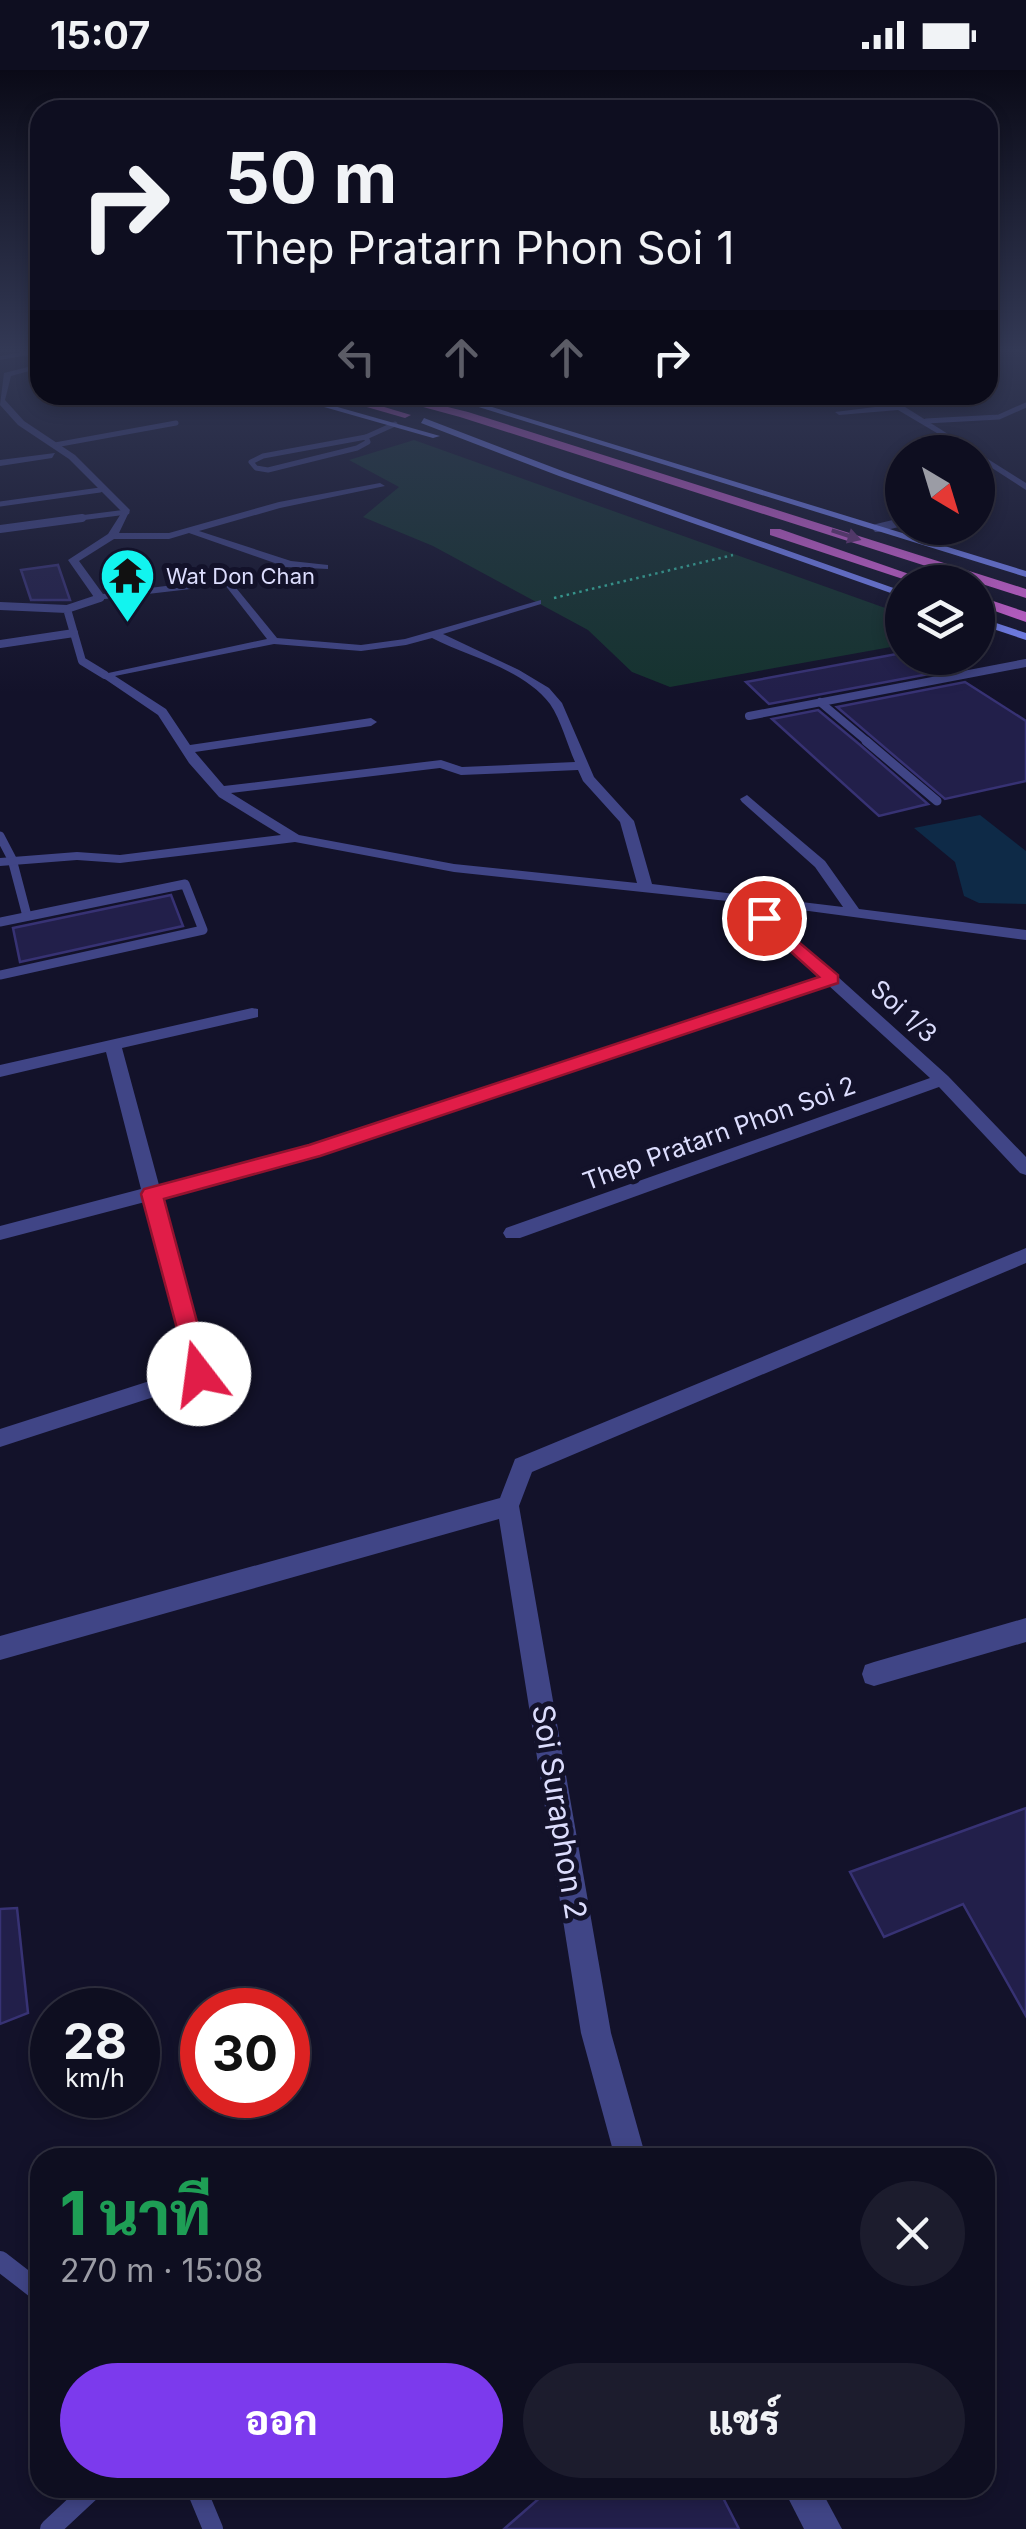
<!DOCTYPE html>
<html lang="th">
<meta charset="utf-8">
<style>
:root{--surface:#0e0e20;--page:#1c1c2d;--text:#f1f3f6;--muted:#9b9ca5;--line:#2e2e3e;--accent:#7c3aed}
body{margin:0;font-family:Inter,Sarabun,sans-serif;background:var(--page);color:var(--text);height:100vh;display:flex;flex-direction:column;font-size:38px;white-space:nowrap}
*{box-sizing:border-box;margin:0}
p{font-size:32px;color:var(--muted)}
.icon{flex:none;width:55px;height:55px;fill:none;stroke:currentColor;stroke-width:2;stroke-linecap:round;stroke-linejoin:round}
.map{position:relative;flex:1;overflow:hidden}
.panel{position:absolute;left:30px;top:2078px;width:965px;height:350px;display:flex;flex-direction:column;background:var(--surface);border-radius:30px;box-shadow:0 5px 15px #0003,0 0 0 2px var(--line)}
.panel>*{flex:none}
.guide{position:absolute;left:30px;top:30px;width:968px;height:305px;border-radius:30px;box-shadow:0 5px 15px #0003,0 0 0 2px var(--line);background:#0e0e20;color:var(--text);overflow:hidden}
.needle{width:65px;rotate:142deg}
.tools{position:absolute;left:885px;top:365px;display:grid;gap:20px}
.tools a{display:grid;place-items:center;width:110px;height:110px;border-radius:50%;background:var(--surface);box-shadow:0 5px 15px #0003,0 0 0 2px var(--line);font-size:50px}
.speed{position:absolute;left:30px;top:1918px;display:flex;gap:20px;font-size:50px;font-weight:700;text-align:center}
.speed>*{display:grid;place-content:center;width:130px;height:130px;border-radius:50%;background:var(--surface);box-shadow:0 5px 15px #0003,0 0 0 2px var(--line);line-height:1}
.speed small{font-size:25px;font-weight:400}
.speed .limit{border:15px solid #d22;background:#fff;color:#111}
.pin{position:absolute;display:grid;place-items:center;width:85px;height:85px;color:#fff;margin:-42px;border:5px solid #fff;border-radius:50%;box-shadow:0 2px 10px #0007}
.me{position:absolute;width:110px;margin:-55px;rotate:345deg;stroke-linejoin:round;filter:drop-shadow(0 0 8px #0008)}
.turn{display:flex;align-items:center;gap:35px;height:210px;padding:0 30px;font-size:45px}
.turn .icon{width:130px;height:130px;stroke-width:2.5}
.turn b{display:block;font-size:70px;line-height:85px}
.lanes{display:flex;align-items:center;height:95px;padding:0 30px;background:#0003;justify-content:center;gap:50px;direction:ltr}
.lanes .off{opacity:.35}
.round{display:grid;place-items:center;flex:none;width:105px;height:105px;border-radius:52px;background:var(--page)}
.summary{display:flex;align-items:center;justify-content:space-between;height:170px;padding:0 30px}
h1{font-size:60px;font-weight:800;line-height:75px;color:#1e9e55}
.cta{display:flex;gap:20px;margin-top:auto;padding:20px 30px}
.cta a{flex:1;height:115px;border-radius:60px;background:var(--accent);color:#fff;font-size:40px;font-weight:800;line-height:115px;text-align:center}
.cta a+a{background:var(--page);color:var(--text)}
.status{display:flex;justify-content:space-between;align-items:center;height:70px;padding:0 50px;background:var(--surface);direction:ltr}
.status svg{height:28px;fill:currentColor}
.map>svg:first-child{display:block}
.green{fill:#15332f}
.water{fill:#0e2a47}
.building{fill:#221f4a;stroke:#373274;stroke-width:2.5}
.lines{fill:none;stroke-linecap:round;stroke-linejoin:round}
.path{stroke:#37b7a0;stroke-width:2.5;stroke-dasharray:2.5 4;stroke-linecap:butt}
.service-far3{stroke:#404586;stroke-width:5}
.service-far2{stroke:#404586;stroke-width:8}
.service-far1{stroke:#404586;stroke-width:9}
.service{stroke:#404586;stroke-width:20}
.minor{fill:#404586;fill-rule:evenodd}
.secondary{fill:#7885f8;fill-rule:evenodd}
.trunk{fill:#d464d9;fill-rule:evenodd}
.oneway{fill:#6a3779}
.route{fill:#e11d48;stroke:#92132f;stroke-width:2.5}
.labels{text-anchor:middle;stroke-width:10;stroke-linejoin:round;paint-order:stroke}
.far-poi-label{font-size:22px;fill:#dcddfd;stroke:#13122a;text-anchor:start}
.street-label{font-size:25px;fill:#dcddfd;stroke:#13122a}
.near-street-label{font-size:30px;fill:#dcddfd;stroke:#13122a}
</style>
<div class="status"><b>15:07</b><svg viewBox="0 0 49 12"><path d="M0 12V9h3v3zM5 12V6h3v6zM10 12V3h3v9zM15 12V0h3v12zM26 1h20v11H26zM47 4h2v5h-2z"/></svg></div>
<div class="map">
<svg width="1026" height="2459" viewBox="0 0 1026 2459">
<rect width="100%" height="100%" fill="#13122a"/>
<!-- green -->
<polygon class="green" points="414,370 902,544 902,575 670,617 632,602 588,560 433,476 363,447 399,417 349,390"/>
<!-- water -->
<polygon class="water" points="980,745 1026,781 1026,834 979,833 964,826 955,792 914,758"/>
<!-- building -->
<g class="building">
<polygon points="58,495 70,530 31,530 21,500"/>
<polygon points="902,583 902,588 933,588 950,600 769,634 746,612"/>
<polygon points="965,612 1026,651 1026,711 945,729 837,637"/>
<polygon points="818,640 859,674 928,734 879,746 772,649"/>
<polygon points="171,825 183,856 20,892 13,858"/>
<polygon points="1026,1738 1026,1946 963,1834 884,1867 850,1802"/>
<polygon points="17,1838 28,1943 0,1954 0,1839"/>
<polygon points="551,2418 718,2418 739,2459 504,2459"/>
</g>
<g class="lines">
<!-- path -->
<polyline class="path" points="554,528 733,485"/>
<!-- service-far3 -->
<g class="service-far3">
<polyline points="926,351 999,347 1026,335"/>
<polygon points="366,367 368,372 357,378 268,400 256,398 251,392 263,386"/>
<polyline points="366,367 395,354"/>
<polyline points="55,375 176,353"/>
<polyline points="0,434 100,420"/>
<polyline points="64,450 127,442"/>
</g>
<!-- service-far2 -->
<g class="service-far2">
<polyline points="877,458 902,452"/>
<polyline points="0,459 82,448"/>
<polyline points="0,536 67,539 82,591 105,605"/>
<polyline points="67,539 100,528"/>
<polyline points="0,574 74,563"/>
<polyline points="820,632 869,673"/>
<polyline points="749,646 1026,593"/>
</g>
<!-- service-far1 -->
<g class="service-far1">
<polyline points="866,671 937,731"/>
<polyline points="0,766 12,789 27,846"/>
<polyline points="0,852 185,814 203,860 0,905"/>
</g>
<!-- service -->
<g class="service">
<polyline points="0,2191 40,2222"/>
<polyline points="196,2418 213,2459"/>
<polyline points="50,2459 94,2418"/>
</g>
<!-- minor -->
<g class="minor">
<polygon points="40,279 40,283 0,290 0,286"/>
<path d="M40,294V298L11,306L5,330L24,351L75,385L130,440L119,463H169L279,432L380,413L385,416L280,438L199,461L291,491L328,495V499L286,497L189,463L169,469H114L79,491L103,524L228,508L277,568L361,575L405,569L541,530V534L443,564L519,600L549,618L562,633L594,707L634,751L652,814L843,837L815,797L742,732L740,729L747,725L825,791L859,839L1026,860V870L757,834L948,1006L1026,1087V1105L1020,1103L939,1017L520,1168H506L503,1163L506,1158L930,1008L828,915L319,1086L162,1127L209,1304L206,1310L0,1377V1359L187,1299L145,1132L0,1170V1156L141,1119L106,982L0,1007V995L252,938L258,939V947L122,978L159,1115L310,1075L819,908L737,832L454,802L295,772L120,793L77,790L0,796V788L77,782L120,785L281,765L219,727L189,693L158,645L99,605L267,569L225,515L96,530L68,490L108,464L122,442L69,389L18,355L0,335L4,303ZM432,568C469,587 524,599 550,634C561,650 567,674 575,692L462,697L441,690L224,716L195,682L371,656L377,652L371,648L190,675L166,639L115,606L274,574L361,581L406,575ZM440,698L461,705L578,700L583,711L620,752L637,813L454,794L299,765L231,723Z"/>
<polygon points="876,325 886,325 1026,413 1026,420 978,389 978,382 969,382 898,340 839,345 835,342 891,335"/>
<polygon points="55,383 52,388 0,396 0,390"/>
<polygon points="1026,1178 1026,1193 532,1402 519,1436 611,1963 646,2088 615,2088 581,1963 499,1449 0,1590 0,1566 500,1428 515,1389"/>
<polygon points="1026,1548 1026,1572 874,1616 865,1613 862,1604 865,1595 874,1592"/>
<polygon points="783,2418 820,2418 842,2459 804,2459"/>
</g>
<!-- secondary -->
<g class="secondary">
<polygon points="282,325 295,325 440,366 433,368"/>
<polygon points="440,325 453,325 1026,501 1026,507"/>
<polygon points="424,348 565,402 902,521 902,527 559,406 421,353"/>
<polygon points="978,547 1026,563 1026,570 978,554"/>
</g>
<!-- trunk -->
<g class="trunk">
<polygon points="325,325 344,325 411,345 405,348"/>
<polygon points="379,325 399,325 468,342 1026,519 1026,528 460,347"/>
<polygon points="770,459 780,459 932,512 912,512 770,465"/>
<polygon points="978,526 1026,542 1026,552 978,535"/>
</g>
</g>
<!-- one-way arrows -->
<defs><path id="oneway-solid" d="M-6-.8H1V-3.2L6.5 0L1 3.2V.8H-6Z" transform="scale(2.5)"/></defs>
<use class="oneway" href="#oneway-solid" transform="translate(846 465) rotate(18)"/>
<!-- sky -->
<linearGradient id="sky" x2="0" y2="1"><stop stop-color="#0a0a17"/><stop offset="0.45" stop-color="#333955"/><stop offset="1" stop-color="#333955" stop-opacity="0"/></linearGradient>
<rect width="1026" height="622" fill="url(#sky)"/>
<!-- route -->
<polygon class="route" points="764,843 838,905 838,913 320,1086 164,1129 211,1304 208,1311 191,1311 141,1124 144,1119 309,1075 819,907 758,852 755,848"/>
<!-- icons -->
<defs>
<symbol id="temple-pin" viewBox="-11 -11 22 30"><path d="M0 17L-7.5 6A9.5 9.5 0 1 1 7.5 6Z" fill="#12f4ef" stroke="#13122a"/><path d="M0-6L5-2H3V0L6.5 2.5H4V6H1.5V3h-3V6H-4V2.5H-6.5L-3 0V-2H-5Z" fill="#111"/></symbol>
</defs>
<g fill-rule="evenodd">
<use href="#temple-pin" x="96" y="474" width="63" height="86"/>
</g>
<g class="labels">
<!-- far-poi labels -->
<g class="far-poi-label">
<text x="166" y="514">Wat Don Chan</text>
</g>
<!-- street labels -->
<g class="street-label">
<text transform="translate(904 941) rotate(42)" y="9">Soi 1/3</text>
<text transform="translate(719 1063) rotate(-20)" y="9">Thep Pratarn Phon Soi 2</text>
</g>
<!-- near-street labels -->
<g class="near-street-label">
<text transform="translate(559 1742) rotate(81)" y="10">Soi Suraphon 2</text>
</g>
</g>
</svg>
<div class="tools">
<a><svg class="needle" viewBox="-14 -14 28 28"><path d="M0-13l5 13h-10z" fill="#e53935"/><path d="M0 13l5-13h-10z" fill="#9b9ca5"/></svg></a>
<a><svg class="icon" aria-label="layers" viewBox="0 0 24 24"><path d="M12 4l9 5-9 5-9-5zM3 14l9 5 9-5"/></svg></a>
</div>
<div class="speed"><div>28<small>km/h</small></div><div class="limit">30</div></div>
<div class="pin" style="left:764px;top:848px;background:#d93025"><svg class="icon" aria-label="arrive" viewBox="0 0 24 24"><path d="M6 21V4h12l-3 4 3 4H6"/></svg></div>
<svg class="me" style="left:199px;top:1304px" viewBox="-20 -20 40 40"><circle r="19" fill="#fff"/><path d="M0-13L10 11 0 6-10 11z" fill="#e11d48"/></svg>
<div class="guide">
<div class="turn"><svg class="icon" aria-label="right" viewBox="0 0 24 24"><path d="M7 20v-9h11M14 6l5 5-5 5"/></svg><div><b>50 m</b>Thep Pratarn Phon Soi 1</div></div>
<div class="lanes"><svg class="icon off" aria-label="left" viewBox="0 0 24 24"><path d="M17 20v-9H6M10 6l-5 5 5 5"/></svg><svg class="icon off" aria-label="ahead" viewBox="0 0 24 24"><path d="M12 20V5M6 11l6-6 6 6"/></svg><svg class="icon off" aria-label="ahead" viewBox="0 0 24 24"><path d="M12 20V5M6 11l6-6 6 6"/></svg><svg class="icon" aria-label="right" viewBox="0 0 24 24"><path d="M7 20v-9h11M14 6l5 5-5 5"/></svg></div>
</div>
<section class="panel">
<div class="summary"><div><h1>1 นาที</h1><p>270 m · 15:08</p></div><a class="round"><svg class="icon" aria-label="close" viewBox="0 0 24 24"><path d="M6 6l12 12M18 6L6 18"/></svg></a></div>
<div class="cta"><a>ออก</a><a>แชร์</a></div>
</section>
</div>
